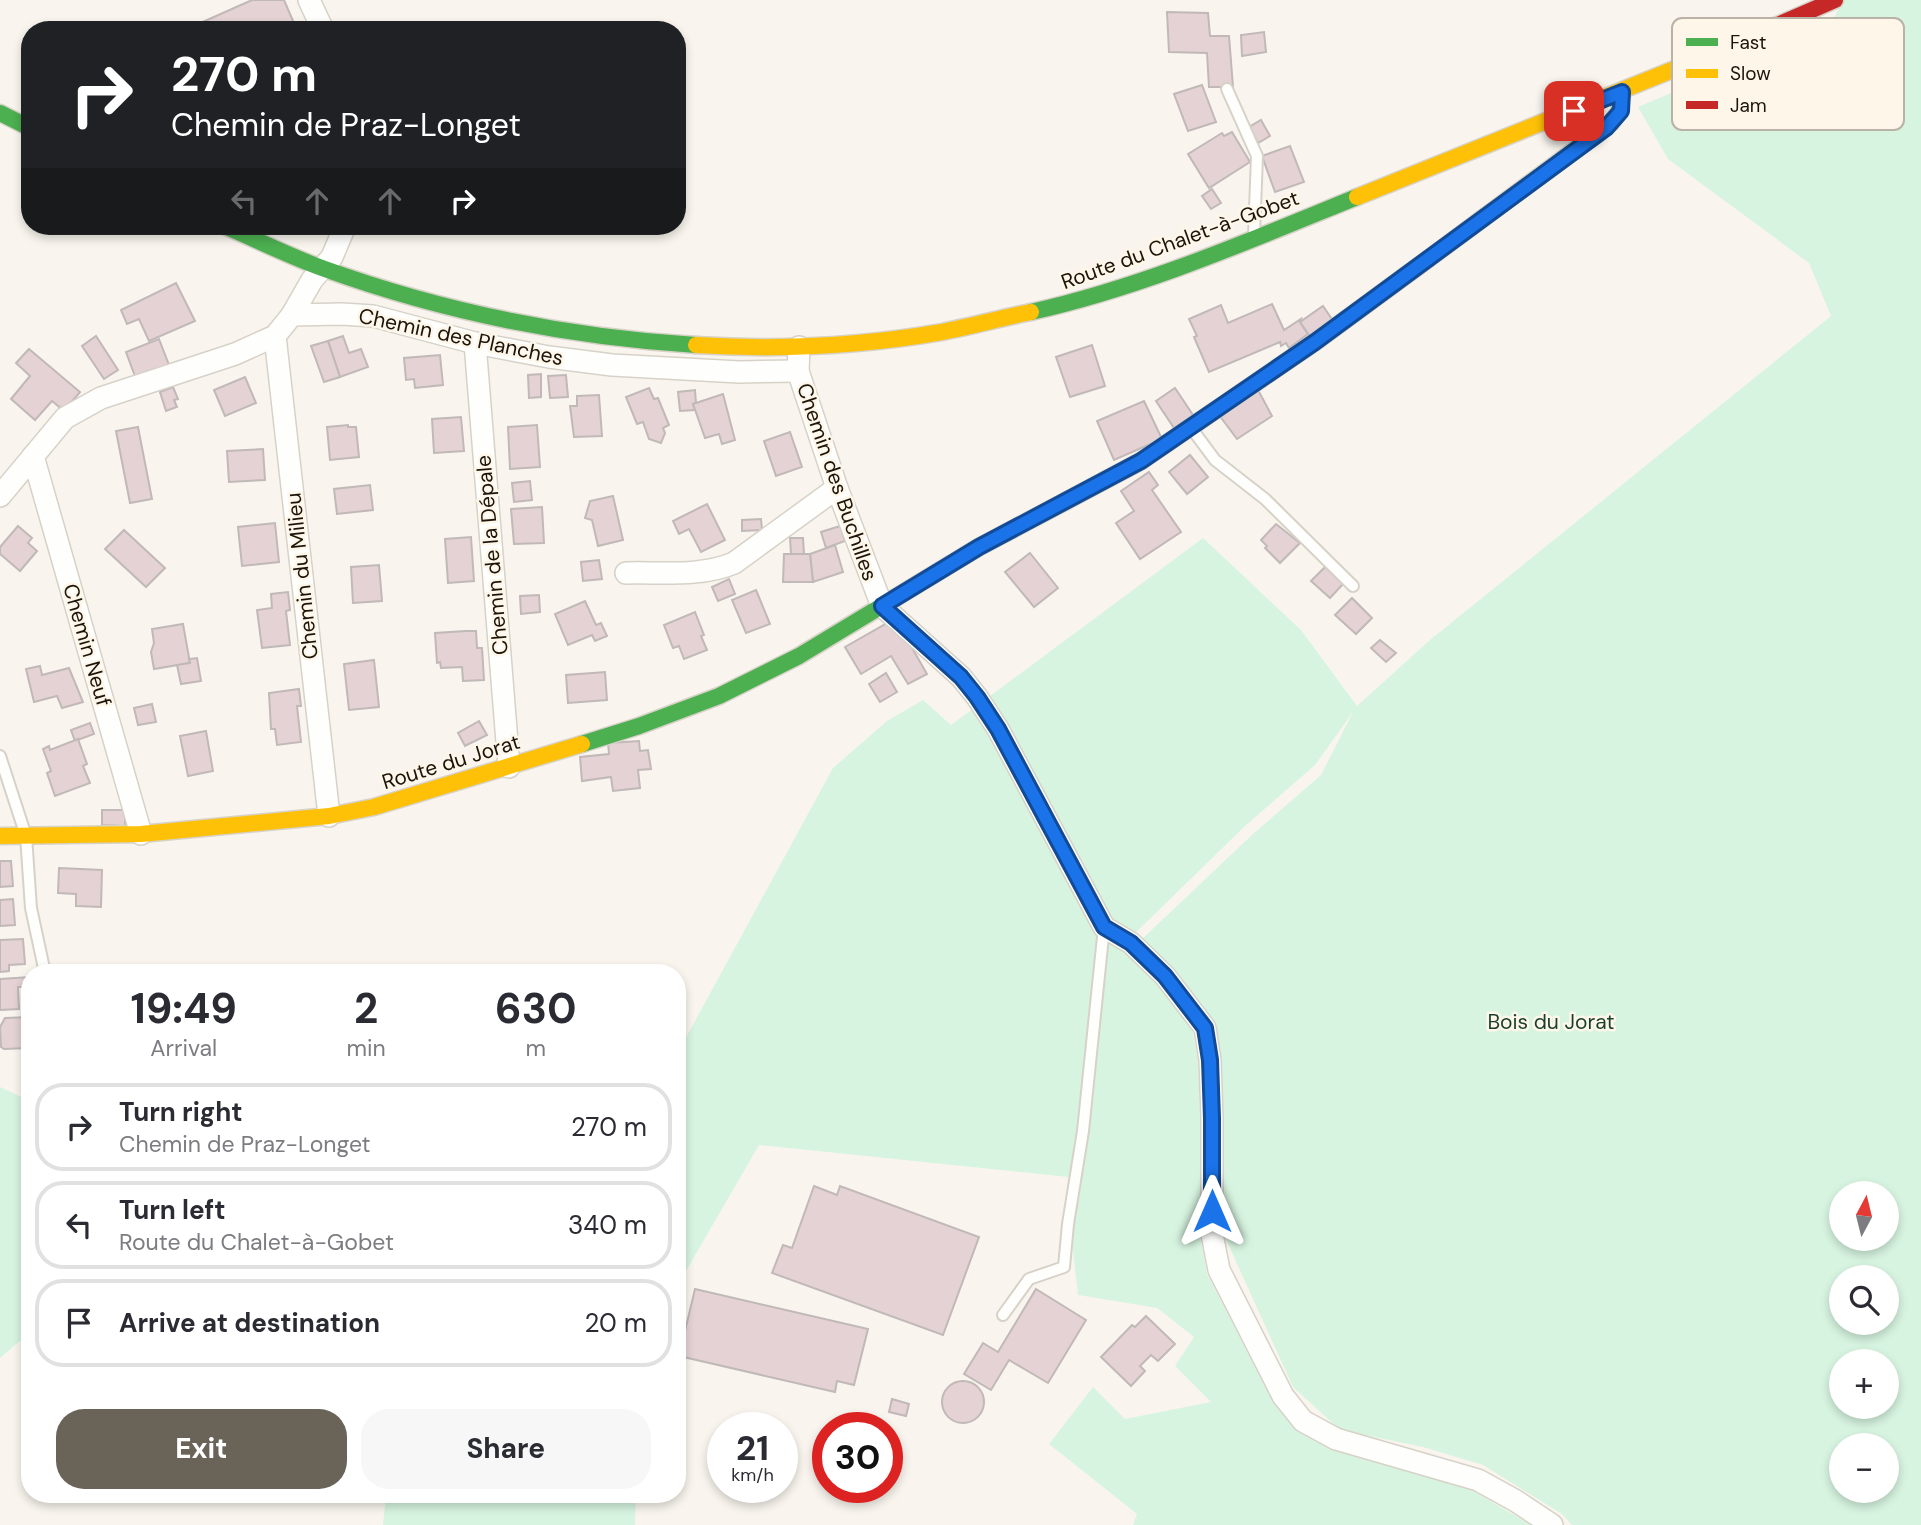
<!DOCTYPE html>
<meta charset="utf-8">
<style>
:root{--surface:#fff;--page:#f7f7f7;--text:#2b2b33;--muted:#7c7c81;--line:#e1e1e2;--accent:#696358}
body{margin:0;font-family:"DM Sans",sans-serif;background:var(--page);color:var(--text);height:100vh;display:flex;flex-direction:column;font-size:26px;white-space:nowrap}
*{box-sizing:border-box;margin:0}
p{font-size:23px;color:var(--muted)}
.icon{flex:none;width:38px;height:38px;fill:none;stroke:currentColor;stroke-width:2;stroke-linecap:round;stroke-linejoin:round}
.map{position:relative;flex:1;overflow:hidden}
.side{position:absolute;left:21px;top:964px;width:665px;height:539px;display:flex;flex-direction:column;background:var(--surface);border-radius:28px;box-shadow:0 4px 10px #0003}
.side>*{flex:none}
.guide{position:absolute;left:21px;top:21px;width:665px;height:214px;border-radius:28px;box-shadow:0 4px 10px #0003;background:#202124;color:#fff;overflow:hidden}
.needle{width:46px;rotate:7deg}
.tools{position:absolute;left:1829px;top:1181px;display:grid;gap:14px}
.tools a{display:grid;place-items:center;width:70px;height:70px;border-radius:50%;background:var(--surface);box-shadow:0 4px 10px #0003;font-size:35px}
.speed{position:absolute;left:707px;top:1412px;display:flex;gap:14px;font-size:35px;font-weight:700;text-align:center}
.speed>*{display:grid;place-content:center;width:91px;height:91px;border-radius:50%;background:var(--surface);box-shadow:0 4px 10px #0003;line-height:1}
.speed small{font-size:18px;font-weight:400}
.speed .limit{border:10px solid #d22;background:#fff;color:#111}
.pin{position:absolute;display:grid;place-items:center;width:60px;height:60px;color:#fff;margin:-30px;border-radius:14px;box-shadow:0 4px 10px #0006}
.me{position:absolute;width:77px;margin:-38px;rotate:0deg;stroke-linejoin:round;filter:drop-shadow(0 0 5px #0008)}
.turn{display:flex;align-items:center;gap:24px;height:147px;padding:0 35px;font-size:32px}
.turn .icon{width:91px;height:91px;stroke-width:2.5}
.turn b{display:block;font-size:49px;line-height:60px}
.lanes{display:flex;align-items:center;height:66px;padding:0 35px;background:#0003;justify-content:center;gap:35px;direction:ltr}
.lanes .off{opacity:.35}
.eta{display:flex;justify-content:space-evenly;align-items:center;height:119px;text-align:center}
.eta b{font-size:42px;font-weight:700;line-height:49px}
.primary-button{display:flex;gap:14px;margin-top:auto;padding:14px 35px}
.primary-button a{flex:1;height:80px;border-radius:28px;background:var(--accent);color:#fff;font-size:28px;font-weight:700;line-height:80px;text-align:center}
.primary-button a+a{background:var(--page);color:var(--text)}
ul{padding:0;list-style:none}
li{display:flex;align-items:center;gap:21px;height:88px;margin:0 14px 10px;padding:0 21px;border:4px solid var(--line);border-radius:28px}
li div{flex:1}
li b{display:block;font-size:26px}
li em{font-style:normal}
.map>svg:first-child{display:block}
.green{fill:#d7f4e0;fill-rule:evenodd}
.building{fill:#e4d2d4;stroke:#c1b8b8;stroke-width:2}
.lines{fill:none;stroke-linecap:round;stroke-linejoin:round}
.lane-casing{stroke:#d7d2c8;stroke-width:14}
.street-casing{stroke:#d7d2c8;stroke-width:24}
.fast-casing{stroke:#d7d2c8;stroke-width:19}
.slow-casing{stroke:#d7d2c8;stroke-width:19}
.jam-casing{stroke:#d7d2c8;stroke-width:19}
.lane{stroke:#fefefc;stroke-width:10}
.street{stroke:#fefefc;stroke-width:21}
.fast{stroke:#4caf50;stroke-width:16}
.slow{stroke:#ffc107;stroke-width:16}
.jam{stroke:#c62828;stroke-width:16}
.route-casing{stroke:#114b97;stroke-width:18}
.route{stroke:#1a73e8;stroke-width:12}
.labels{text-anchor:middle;stroke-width:5;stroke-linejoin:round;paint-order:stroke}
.street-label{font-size:21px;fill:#1b1408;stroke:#fef6e9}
.park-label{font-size:21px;fill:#183f2d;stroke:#fef6e9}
.key{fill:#fef6e9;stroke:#bab2a6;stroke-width:2}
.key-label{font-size:19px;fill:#1b1408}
</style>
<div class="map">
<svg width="1921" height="1525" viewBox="0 0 1921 1525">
<rect width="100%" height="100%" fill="#f9f5ee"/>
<!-- green -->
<g class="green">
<path d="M1843,0H1921V1525H1572L1562,1514L1483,1465L1423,1447L1340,1430L1293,1387L1223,1233L1222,1121L1212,1023L1141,940L1254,833L1321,775L1353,712L1315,765L1245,826L1124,944L1160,982L1184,1015L1193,1033L1198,1061L1200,1118V1235L1207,1274L1273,1402L1295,1430L1331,1450L1417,1472L1473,1491L1531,1525H1133L1137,1514L1049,1444L1093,1387L1125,1419L1211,1402L1175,1366L1194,1337L1157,1308L1078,1295L1072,1242L1078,1178L759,1145L686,1271L677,1270V1054L833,768L887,721L923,700L951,725L1203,538L1301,630L1357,706L1430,640L1831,316L1809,263L1668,159L1638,107L1830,26ZM1841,1194H1886V1239H1841ZM1841,1278H1886V1323H1841ZM1841,1362H1886V1407H1841ZM1841,1446H1886V1491H1841Z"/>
<polygon points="0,1087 30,1101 30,1332 0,1358"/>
<polygon points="386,1495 636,1495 635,1525 383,1525"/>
</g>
<!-- building -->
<g class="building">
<polygon points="252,0 284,0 297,30 201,30 198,24"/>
<polygon points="1167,12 1208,13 1210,36 1229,36 1233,87 1209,87 1207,53 1169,52"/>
<polygon points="1264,32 1266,52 1242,56 1241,35"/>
<polygon points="1202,85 1216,122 1188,131 1174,94"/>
<polygon points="1261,120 1270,136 1258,143 1249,127"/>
<polygon points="1232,132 1250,162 1209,188 1188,154 1222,133 1224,136"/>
<polygon points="1290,146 1304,182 1275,192 1262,156"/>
<polygon points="1212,189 1221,203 1211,209 1202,196"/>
<polygon points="176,283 195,321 149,341 139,319 127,324 121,310"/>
<polygon points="1272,304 1284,330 1301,319 1300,322 1308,334 1289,348 1286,343 1281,346 1280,342 1209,372 1194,337 1197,336 1189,319 1221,305 1228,323"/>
<polygon points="1323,306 1334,322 1311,338 1300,322"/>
<polygon points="96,336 118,370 104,379 82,346"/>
<polygon points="343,336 349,353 361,349 368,367 340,377 328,341"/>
<polygon points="159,339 169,365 136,379 126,352"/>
<polygon points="328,341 340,377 324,382 311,346"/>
<polygon points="1092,345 1105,386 1070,397 1056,357"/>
<polygon points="29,349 80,392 64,411 52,401 35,420 11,399 30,376 16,363"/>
<polygon points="440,355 443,385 415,388 414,379 406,380 404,358"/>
<polygon points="541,374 541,397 529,398 528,375"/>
<polygon points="566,375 568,397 550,398 548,376"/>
<polygon points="245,377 256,403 225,416 214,390"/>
<polygon points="173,387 178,399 174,400 177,407 166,411 160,392"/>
<polygon points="649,388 654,399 658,398 669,425 663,428 665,433 661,443 649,439 643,422 637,424 626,397"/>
<polygon points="1175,388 1193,415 1174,428 1156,401"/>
<polygon points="1257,388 1272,416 1237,439 1219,415"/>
<polygon points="695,390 696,403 693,404 695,410 680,411 678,392"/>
<polygon points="723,394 735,440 722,444 719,434 705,438 693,404"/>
<polygon points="599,395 602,436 574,437 570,406 577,406 577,396"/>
<polygon points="1144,401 1162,439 1114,460 1097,421"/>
<polygon points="461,417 464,451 434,453 432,419"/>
<polygon points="348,425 348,427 356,427 359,457 330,460 327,427"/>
<polygon points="537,425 540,467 510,469 508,427"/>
<polygon points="138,427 152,499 130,503 116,431"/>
<polygon points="790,432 802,467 776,476 764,441"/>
<polygon points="263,449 265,480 229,482 227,451"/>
<polygon points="1190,455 1208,477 1187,494 1169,472"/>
<polygon points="1149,472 1158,485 1152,490 1181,532 1140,559 1116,523 1134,511 1121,491"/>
<polygon points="530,481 532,500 514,502 512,483"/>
<polygon points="370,485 373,510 337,514 334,489"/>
<polygon points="613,496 623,540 598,546 592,520 585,518 590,501"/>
<polygon points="707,504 725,540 701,552 689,529 679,534 673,521"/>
<polygon points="542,507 544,543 514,544 511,509"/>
<polygon points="761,519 762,530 742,531 742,520"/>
<polygon points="275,523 279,562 242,566 238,527"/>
<polygon points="1276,524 1300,543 1280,563 1265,548 1267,546 1261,540"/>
<polygon points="18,526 32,538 28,543 37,551 20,571 0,554 0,547"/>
<polygon points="840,526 845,541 826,548 821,532"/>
<polygon points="124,530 165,568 146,587 105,549"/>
<polygon points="471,537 474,581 448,583 445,539"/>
<polygon points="790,538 803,538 804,554 791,554"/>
<polygon points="835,545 843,572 813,582 810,554"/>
<polygon points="1030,553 1058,588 1034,607 1005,572"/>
<polygon points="784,554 810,554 813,582 783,582"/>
<polygon points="599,560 602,579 583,581 581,562"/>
<polygon points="379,565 382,601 353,603 351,567"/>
<polygon points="1325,567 1343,584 1330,598 1311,581"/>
<polygon points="729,579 735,594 718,601 712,587"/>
<polygon points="756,590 770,624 746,633 732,600"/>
<polygon points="288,592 290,610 286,611 290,645 262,648 257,610 272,608 271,594"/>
<polygon points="539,595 540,612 521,614 520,596"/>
<polygon points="1352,598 1372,618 1356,634 1335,615"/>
<polygon points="585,601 596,625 601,623 607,636 595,641 592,635 568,645 555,614"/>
<polygon points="695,612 704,635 701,636 707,650 684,659 679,646 673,648 664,625"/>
<polygon points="889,622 904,634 927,674 908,684 891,656 861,674 845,647"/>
<polygon points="183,624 190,663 154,669 151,652 154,643 152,629"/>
<polygon points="466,631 476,631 477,648 482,648 484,680 463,681 462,667 441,668 440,662 437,663 435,633"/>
<polygon points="1380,640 1396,653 1386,662 1371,648"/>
<polygon points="197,658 201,681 181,684 177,665 190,663 189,659"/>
<polygon points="374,660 379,707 349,710 344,664"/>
<polygon points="40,666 42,675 69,668 83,702 62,708 57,696 34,702 26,669"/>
<polygon points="605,672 607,700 568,703 566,675"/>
<polygon points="886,673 897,692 880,702 869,684"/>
<polygon points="299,689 301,706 297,706 301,742 277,745 275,729 271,729 269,693"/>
<polygon points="152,704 156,722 138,725 134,708"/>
<polygon points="479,721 487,735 465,746 458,733"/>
<polygon points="90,723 94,734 75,741 71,730"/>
<polygon points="206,731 213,771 188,776 180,736"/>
<polygon points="78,739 87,764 83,766 90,783 55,796 47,773 51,771 43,749 49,746 50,750"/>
<polygon points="639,741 640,751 648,750 651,769 638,770 640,788 613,791 611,777 582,781 580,757 609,754 608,743"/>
<polygon points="102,810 125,810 125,826 102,825"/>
<polygon points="0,861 11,861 13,886 0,887"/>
<polygon points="59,868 102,870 101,907 76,906 76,894 58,893"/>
<polygon points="13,899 15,925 0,926 0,900"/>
<polygon points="23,939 25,964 9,965 9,971 0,972 0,940"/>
<polygon points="30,977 30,987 18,987 19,1009 0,1010 0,979"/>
<polygon points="30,1017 29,1048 4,1049 1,1047 0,1027 5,1018"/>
<polygon points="814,1186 837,1195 840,1186 979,1237 943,1335 772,1273 783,1245 792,1248"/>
<polygon points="695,1289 868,1329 854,1385 837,1381 835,1392 679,1356"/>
<polygon points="1036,1289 1086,1320 1048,1383 1009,1360 991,1390 964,1374 983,1343 998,1352"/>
<polygon points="1146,1316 1175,1344 1158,1361 1151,1355 1140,1366 1145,1371 1131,1386 1101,1357 1132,1325 1135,1327"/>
<circle cx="963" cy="1402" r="21"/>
<polygon points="892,1399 909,1404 906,1416 889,1412"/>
</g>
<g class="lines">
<defs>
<g id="lane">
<polyline points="1227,89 1257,156 1254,235"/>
<polyline points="1192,429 1215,460 1265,499 1353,586"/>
<polyline points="0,756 26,836 31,908 45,973"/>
<polyline points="1003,1315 1029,1279 1064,1267 1068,1224 1083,1131 1104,927"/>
</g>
<g id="street">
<polyline points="309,0 323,30"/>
<polyline points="292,315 312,280 332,257 345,226"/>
<polyline points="275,336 329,816"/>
<polyline points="475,343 509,767"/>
<polyline points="799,347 798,371 837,488 882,606 961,677 977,697 998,729 1104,927 1131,943 1165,976 1205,1028 1210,1060 1212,1118 1212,1234 1219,1270 1283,1396 1303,1421 1336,1439 1478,1480 1516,1501 1552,1525"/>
<polyline points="33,456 141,834"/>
<polyline points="0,496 65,418 101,398 235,354 275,336 292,315 342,314 373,316 475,343 549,357 612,365 739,372 798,371"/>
<path d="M626,573C662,572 701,577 734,563L837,488"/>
</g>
<g id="fast">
<polyline points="0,113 30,128"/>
<path d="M224,226C257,240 289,256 322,268C443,312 568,337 696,345"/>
<polyline points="1428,259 1611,123 1619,112 1622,92"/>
<path d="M1031,312C1143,287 1251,240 1357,197"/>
<polyline points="582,744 639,726 719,696 799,656 979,547 1066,501"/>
</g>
<g id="slow">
<polyline points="1357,197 1697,60"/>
<path d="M696,345C777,350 862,346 942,332C972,326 1002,318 1031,312"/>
<polyline points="0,836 141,834 329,816 374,807 582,744"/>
</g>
<g id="jam">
<polyline points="1697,60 1835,0"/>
<polyline points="1066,501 1141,461 1315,342 1428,259"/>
</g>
</defs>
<!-- lane casing -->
<use href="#lane" class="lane-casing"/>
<!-- street casing -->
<use href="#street" class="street-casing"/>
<!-- fast casing -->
<use href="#fast" class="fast-casing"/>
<!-- slow casing -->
<use href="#slow" class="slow-casing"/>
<!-- jam casing -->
<use href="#jam" class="jam-casing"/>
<!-- lane -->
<use href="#lane" class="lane"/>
<!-- street -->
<use href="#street" class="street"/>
<!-- fast -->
<use href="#fast" class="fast"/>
<!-- slow -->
<use href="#slow" class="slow"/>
<!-- jam -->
<use href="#jam" class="jam"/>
</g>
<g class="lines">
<defs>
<polyline id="route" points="1212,1211 1212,1118 1210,1060 1205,1028 1165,976 1131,943 1104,927 998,729 977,697 961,677 882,606 979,547 1141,461 1315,342 1606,128 1621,111 1622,92 1574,111"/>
</defs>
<!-- route casing -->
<use href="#route" class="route-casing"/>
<!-- route -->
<use href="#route" class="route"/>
</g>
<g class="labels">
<!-- street labels -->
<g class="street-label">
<text transform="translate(1180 240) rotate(-20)" y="7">Route du Chalet-à-Gobet</text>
<text transform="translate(461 337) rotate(12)" y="7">Chemin des Planches</text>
<text transform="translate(837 482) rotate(71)" y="7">Chemin des Buchilles</text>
<text transform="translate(492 555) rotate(-95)" y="7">Chemin de la Dépale</text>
<text transform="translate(302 576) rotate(-96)" y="7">Chemin du Milieu</text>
<text transform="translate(87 645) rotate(74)" y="7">Chemin Neuf</text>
<text transform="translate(451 762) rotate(-17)" y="7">Route du Jorat</text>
</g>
<!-- park labels -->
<g class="park-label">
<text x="1551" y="1029">Bois du Jorat</text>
</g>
</g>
<!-- legend -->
<rect x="1672" y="18" width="232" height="112" rx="10" class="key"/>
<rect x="1686" y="38" width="32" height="8" fill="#4caf50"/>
<rect x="1686" y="69" width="32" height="9" fill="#ffc107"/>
<rect x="1686" y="101" width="32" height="8" fill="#c62828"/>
<g class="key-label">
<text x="1730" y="49">Fast</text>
<text x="1730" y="80">Slow</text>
<text x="1730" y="112">Jam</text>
</g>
</svg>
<div class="tools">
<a><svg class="needle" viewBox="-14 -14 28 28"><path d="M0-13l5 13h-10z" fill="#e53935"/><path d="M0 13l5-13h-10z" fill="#7c7c81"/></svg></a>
<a><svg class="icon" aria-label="search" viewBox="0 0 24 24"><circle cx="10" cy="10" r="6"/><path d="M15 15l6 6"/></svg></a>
<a>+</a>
<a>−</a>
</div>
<div class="speed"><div>21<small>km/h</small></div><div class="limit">30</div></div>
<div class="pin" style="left:1574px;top:111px;background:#d93025"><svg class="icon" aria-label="arrive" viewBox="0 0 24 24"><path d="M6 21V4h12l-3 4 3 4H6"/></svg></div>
<svg class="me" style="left:1212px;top:1211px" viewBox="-20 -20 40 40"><path d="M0-17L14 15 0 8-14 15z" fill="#1a73e8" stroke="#fff" stroke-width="4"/></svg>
<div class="guide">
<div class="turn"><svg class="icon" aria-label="right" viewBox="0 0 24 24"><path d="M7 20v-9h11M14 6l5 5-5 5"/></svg><div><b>270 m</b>Chemin de Praz-Longet</div></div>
<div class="lanes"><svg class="icon off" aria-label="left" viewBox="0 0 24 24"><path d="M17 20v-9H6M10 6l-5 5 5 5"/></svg><svg class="icon off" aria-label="ahead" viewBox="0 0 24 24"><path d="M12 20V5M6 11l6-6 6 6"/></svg><svg class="icon off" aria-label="ahead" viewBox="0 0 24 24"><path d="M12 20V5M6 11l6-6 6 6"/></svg><svg class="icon" aria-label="right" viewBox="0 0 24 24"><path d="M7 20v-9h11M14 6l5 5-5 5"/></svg></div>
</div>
<section class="side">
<div class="eta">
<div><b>19:49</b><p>Arrival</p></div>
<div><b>2</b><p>min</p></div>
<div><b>630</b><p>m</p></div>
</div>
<ul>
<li><svg class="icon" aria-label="right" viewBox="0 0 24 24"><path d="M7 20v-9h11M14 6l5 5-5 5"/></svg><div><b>Turn right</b><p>Chemin de Praz-Longet</p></div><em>270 m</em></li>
<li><svg class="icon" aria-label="left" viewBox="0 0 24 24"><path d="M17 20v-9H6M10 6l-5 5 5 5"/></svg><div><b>Turn left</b><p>Route du Chalet-à-Gobet</p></div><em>340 m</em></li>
<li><svg class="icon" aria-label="arrive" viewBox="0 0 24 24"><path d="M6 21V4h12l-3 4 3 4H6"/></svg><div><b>Arrive at destination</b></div><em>20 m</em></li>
</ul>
<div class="primary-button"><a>Exit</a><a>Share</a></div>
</section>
</div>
